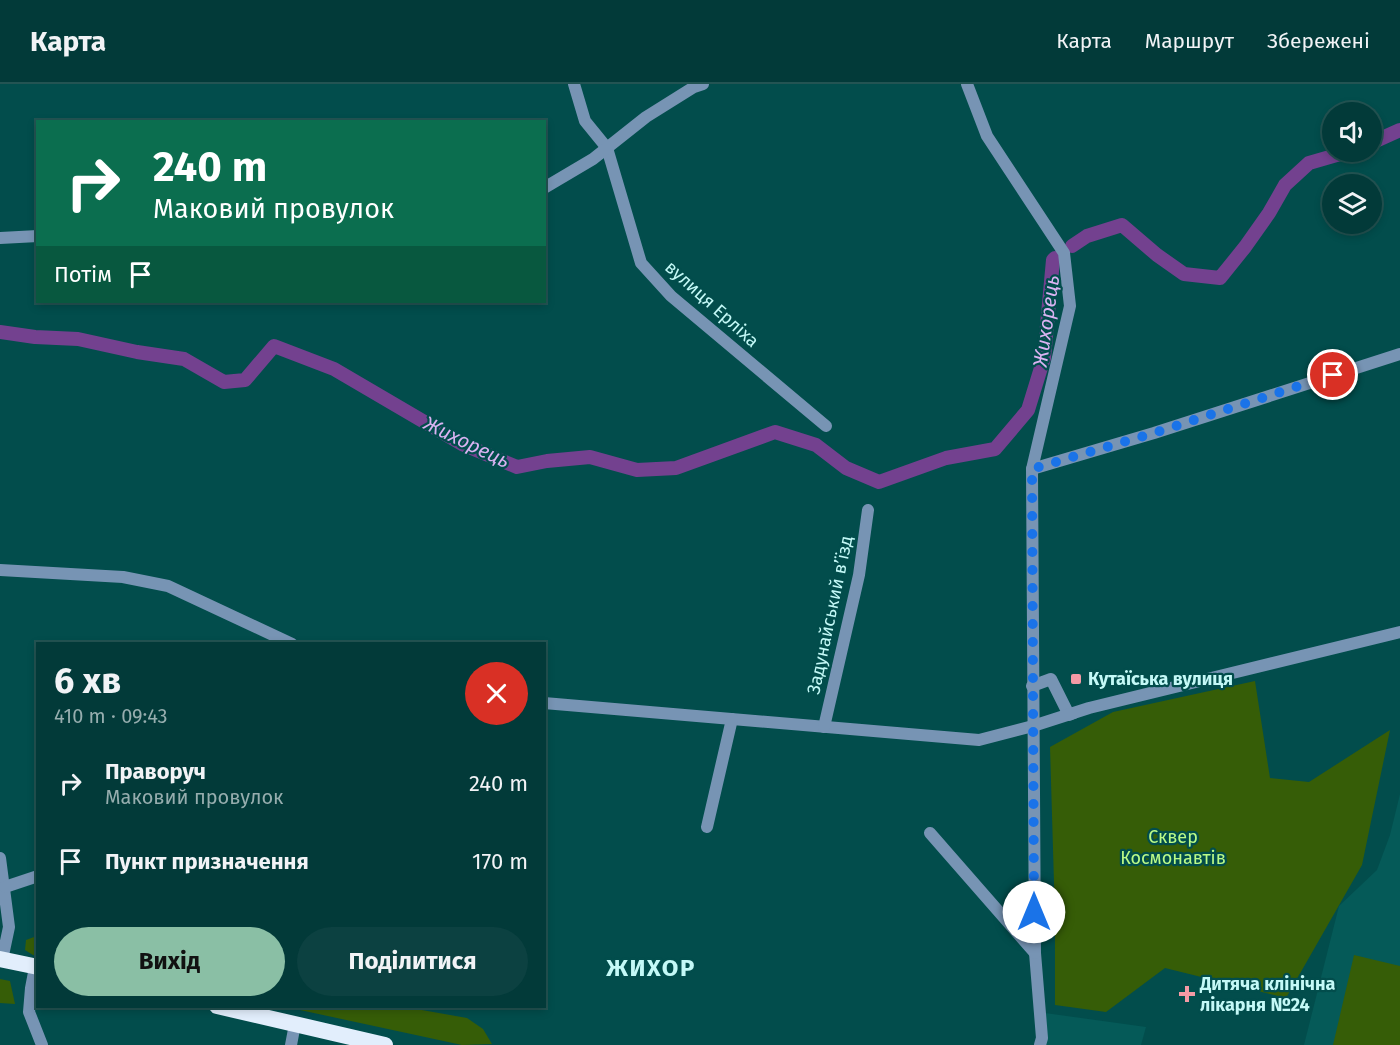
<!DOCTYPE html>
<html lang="uk">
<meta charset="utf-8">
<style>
:root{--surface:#023a39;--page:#0c4141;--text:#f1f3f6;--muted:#96adae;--line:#235453;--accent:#8abfa5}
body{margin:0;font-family:"Fira Sans",sans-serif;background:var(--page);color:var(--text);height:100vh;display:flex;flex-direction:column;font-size:22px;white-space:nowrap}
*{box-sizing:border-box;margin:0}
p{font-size:20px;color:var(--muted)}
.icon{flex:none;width:33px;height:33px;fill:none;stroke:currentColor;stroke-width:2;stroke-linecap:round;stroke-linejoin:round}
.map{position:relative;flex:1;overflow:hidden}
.drawer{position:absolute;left:36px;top:558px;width:510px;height:366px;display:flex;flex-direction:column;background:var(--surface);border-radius:0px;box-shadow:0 3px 9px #0003,0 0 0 2px var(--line)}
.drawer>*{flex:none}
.top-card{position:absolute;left:36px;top:36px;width:510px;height:183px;border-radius:0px;box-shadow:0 3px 9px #0003,0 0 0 2px var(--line);background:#0b6e4f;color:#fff;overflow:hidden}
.tools{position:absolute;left:1322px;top:18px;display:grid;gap:12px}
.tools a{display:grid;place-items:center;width:60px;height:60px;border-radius:50%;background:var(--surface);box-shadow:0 3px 9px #0003,0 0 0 2px var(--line);font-size:30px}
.pin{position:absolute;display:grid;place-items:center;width:51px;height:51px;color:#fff;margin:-26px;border:3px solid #fff;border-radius:50%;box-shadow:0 2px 6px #0007}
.me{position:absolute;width:66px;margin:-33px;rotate:0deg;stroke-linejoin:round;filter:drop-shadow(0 0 4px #0008)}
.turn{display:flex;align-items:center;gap:21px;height:126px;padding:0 18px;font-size:27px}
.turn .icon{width:78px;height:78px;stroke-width:2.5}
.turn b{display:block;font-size:42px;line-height:51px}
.then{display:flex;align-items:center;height:57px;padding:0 18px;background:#0003;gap:12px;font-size:22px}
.round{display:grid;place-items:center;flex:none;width:63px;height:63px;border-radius:32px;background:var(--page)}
.summary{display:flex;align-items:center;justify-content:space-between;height:102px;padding:0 18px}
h1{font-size:36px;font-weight:700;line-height:45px}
.cta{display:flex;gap:12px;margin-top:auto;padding:12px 18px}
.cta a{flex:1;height:69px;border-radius:36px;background:var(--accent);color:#111;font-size:24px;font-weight:700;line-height:69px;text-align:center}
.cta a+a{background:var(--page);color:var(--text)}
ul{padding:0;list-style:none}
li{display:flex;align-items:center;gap:18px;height:78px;padding:0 18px}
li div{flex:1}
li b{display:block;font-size:22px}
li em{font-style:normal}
header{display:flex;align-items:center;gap:36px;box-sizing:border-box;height:84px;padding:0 30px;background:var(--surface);border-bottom:2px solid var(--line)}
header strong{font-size:28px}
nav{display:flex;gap:33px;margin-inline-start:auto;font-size:21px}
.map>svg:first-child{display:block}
.built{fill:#055a58}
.green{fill:#365d07}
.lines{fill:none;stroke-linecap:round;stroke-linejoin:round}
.canal{stroke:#73418f;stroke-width:14}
.minor{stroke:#7794b4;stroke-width:12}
.trunk{stroke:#e2eefc;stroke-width:16}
.route{stroke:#1a73e8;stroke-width:10;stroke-dasharray:0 18}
.poi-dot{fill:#f49aa5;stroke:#024d4c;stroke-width:2}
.labels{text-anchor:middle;stroke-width:4.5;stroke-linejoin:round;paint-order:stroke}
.street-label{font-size:18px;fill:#c4f9f7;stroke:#024d4c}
.poi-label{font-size:18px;font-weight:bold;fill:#c4f9f7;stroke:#024d4c;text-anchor:start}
.park-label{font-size:18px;fill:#bbfa87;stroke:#024d4c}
.water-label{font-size:20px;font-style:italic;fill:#dab3f2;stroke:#024d4c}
.district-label{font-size:24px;font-weight:bold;letter-spacing:1.5px;fill:#c4f9f7;stroke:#024d4c}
</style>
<header>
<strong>Карта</strong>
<nav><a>Карта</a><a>Маршрут</a><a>Збережені</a></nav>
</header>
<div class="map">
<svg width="1400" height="961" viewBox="0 0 1400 961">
<rect width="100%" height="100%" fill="#024d4c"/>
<!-- built -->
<g class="built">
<polygon points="1400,710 1400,961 1304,961 1339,822 1377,786 1390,751"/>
<polygon points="1045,929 1146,943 1141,961 1045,961"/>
</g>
<!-- green -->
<g class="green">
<polygon points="1255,597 1270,694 1309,698 1390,646 1362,781 1286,914 1165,884 1106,928 1055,921 1055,833 1050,663 1113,628"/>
<polygon points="34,853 37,853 37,872 33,871 25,866 26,856"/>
<polygon points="1354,871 1400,882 1400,961 1333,961"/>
<polygon points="0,895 10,897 15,920 0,919"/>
<polygon points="286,923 405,923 467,934 483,945 492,960 462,961"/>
</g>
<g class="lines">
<!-- canal -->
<g class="canal">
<polyline points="1371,59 1400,46"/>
<polyline points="1072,162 1087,152 1122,141 1157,171 1184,190 1220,194 1245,163 1269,129 1285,101 1309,79 1347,68"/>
<polyline points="0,248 35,253 78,255 137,268 184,275 224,298 245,296 274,262 334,285 462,360 517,383 547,377 590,373 637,386 676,384 775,348 816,361 846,384 879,398 946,374 995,365 1028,326 1044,274 1053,176 1055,174"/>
</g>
<!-- minor -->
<g class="minor">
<polyline points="574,0 585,37 607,64 641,179 671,212 826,342"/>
<polyline points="967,0 987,52 1064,169 1070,222 1032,385 1035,869 1042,954 1040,961"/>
<polyline points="544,104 593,75 646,33 694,3 703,0"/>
<polyline points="0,154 38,152"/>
<polyline points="1032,385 1154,349 1400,270"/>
<polyline points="0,486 123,493 168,502 292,560"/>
<polyline points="1032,602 1051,595 1069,631 1074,629"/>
<polyline points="544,619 979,656 1033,642 1089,624 1400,548"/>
<polyline points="824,643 859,491 868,426"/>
<polyline points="707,743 732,635"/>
<polyline points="930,749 1035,869"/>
<polyline points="0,774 9,843 2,876"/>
<polyline points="5,803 38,792"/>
<polyline points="35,883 31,904 29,928 42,961"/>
<polyline points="291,961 295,940"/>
</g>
<!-- trunk -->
<g class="trunk">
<polyline points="0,875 38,883"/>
<polyline points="217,922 385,961"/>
</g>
</g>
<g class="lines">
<!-- route -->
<polyline class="route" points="1034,828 1032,385 1154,349 1333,291"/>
</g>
<!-- markers -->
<g class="poi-dot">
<rect x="1070" y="589" width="12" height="12" rx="3"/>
<path d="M1184 901h6v6h6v6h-6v6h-6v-6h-6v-6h6z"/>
</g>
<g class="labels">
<!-- street labels -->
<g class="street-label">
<text transform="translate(712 220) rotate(42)" y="6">вулиця Ерліха</text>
<text transform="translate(830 531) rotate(-78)" y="6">Задунайський в’їзд</text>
</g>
<!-- poi labels -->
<g class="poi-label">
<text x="1088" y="601">Кутаїська вулиця</text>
<text x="1200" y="906">Дитяча клінічна<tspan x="1200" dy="21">лікарня №24</tspan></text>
</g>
<!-- park labels -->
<g class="park-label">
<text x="1173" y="759">Сквер<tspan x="1173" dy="21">Космонавтів</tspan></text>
</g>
<!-- water labels -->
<g class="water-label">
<text transform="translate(1046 237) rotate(-82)" y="7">Жихорець</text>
<text transform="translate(467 358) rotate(26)" y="7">Жихорець</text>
</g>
<!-- district labels -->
<g class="district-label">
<text x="651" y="892">ЖИХОР</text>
</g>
</g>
</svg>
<div class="tools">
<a><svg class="icon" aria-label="sound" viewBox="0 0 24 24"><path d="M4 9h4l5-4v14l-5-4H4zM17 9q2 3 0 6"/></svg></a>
<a><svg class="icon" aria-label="layers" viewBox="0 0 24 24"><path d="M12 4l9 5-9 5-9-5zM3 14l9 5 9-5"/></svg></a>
</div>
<div class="pin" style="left:1333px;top:291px;background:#d93025"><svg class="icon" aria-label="arrive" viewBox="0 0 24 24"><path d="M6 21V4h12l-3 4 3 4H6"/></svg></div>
<svg class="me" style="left:1034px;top:828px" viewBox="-20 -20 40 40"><circle r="19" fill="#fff"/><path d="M0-13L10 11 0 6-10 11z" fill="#1a73e8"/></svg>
<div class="top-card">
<div class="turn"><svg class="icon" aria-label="right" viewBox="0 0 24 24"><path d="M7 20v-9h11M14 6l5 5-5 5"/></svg><div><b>240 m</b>Маковий провулок</div></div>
<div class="then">Потім<svg class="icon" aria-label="arrive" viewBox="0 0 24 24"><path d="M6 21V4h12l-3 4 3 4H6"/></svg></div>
</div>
<section class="drawer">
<div class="summary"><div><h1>6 хв</h1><p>410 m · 09:43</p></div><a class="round" style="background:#d93025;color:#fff"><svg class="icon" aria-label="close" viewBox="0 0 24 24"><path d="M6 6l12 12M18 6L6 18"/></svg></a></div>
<ul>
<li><svg class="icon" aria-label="right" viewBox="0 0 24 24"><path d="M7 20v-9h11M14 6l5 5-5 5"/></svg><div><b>Праворуч</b><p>Маковий провулок</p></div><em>240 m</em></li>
<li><svg class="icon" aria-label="arrive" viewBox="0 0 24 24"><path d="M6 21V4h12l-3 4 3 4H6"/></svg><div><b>Пункт призначення</b></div><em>170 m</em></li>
</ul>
<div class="cta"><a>Вихід</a><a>Поділитися</a></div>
</section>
</div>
